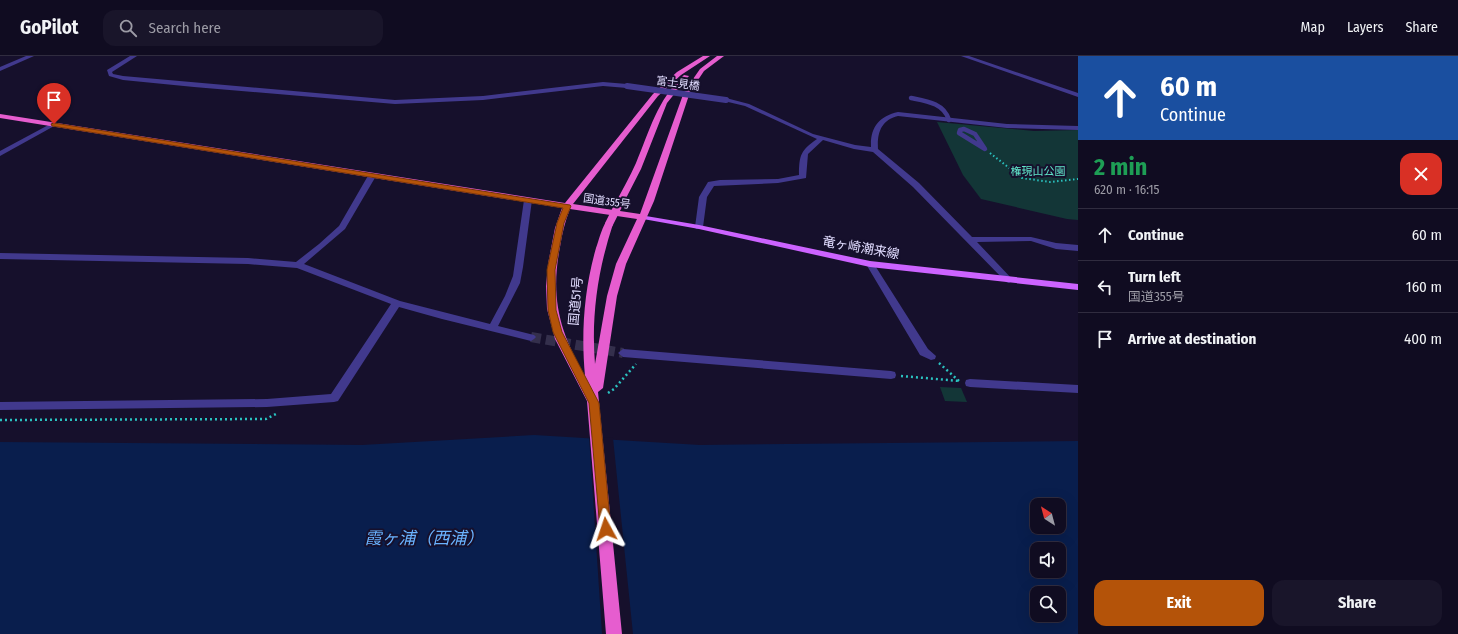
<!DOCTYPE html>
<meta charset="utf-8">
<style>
:root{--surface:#100c21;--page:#19152a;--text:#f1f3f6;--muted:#9c9ba5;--line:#302c3f;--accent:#b45309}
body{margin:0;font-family:"Fira Sans Condensed","Noto Sans JP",sans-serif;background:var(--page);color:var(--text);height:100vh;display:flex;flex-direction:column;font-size:15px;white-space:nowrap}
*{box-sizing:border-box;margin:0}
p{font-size:13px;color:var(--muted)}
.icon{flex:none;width:22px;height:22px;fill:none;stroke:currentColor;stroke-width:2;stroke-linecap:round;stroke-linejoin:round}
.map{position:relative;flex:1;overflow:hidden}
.sheet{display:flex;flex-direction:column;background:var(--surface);width:380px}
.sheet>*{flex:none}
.top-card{background:#1a4fa0;color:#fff;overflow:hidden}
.needle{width:26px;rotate:324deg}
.fabs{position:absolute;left:1030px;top:442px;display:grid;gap:8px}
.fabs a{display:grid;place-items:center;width:36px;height:36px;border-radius:8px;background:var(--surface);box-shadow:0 4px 16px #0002,0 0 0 1px var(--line);font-size:20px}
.pin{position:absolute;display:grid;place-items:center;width:34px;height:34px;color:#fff;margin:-41px -17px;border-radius:50% 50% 50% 0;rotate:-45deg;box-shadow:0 0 4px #0007}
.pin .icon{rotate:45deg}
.me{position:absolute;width:44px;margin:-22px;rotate:355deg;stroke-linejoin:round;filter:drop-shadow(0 0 3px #0008)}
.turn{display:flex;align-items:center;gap:14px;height:84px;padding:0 16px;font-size:18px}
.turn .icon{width:52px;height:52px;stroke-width:2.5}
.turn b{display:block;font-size:28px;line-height:34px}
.round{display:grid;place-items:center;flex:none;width:42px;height:42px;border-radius:12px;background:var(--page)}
.summary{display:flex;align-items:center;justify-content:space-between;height:68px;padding:0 16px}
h1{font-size:24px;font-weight:700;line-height:30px;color:#1e9e55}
.cta{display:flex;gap:8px;margin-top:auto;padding:8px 16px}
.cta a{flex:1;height:46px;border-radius:12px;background:var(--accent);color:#fff;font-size:16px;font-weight:700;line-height:46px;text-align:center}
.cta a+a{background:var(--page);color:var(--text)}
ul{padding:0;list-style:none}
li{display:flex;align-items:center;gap:12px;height:52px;padding:0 16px;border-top:1px solid var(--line)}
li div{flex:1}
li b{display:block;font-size:15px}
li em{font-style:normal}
header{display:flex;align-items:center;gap:24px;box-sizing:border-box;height:56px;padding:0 20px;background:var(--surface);border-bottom:1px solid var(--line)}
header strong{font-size:19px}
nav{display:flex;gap:22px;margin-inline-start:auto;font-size:14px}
.search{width:280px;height:36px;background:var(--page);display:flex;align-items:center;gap:10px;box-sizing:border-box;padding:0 14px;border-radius:12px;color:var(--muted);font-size:15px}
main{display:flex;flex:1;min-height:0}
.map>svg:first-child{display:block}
.green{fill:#133637}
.water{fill:#091e4d;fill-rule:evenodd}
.pier{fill:#16102c}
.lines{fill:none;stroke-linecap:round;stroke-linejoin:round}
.minor-tunnel{stroke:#342f4c;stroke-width:10;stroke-dasharray:10 5;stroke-linecap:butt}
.path-far1{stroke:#2bc3c1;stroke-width:2;stroke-dasharray:1.5 2.5;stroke-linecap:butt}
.path{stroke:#2bc3c1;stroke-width:2.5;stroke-dasharray:2 3;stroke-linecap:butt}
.service{stroke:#41398d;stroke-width:4.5}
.minor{fill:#41398d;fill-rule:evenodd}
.tertiary{fill:#41398d;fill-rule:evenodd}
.primary{fill:#cc63ff;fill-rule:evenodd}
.trunk{fill:#e65dcf;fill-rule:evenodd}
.minor-bridge{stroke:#41398d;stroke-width:6}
.trunk-bridge{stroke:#e65dcf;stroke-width:8}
.route{fill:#b45309;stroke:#753606}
.labels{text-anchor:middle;stroke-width:4;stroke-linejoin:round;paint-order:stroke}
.far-street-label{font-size:11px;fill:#e1dcff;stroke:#16102c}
.far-park-label{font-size:11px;fill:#61e6cb;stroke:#16102c}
.street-label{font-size:13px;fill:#e1dcff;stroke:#16102c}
.near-water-label{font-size:17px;font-style:italic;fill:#6ab3ff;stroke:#16102c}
</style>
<header>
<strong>GoPilot</strong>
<div class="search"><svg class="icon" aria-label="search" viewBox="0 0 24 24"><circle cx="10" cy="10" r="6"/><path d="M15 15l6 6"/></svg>Search here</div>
<nav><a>Map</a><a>Layers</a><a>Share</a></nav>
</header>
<main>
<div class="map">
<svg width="1078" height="578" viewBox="0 0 1078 578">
<rect width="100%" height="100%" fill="#16102c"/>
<!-- green -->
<g class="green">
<polygon points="937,66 1034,75 1078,74 1078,164 1067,163 981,143 963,119"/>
<polygon points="940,331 961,332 967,346 945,345"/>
</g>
<!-- water -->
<path class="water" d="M534,379L700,389L1078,385V578H0V386L362,389ZM1037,449H1059V471H1037ZM1037,493H1059V515H1037ZM1037,537H1059V559H1037Z"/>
<!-- pier -->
<polygon class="pier" points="589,380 613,382 633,578 602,578"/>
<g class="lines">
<!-- minor-tunnel -->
<polyline class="minor-tunnel" points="531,281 623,297"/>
<!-- path-far1 -->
<polyline class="path-far1" points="990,97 1022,122 1050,126 1078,123"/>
<!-- path -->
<g class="path">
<polyline points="939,307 959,325"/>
<polyline points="901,320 960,325"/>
<polyline points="608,337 614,333 636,308"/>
<polyline points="0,364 266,363 278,357"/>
</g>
<!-- service -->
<g class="service">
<path d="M911,42C926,45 944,47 949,64"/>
<polygon points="964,73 975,78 985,93 959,77 960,74"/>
</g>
<!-- minor -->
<g class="minor">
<polygon points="130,0 137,0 112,16 113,18 123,20 395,44 483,40 603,26 627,28 630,30 627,32 603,30 483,44 395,48 194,31 123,24 109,20 107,14"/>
<polygon points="961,0 969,0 1078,37 1078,41"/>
<path d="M726,42L749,48L813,78L855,89L871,91C870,72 879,60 898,56L1007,68L1078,70V74L1007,72L898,60C881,64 877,77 878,93L919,127L972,181H1031L1056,187L1078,189V195L1056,193L1031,185L977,186L1013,224L1009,227L1006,226L913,131L873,96L854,93L823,84L808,98L806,122L778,127L714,130L707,141L703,171L699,173H696L695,171L699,141L708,126L720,124L778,123L799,119C799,99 801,94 817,83L745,50L724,45L723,44Z"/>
<polygon points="54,66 56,67 56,69 0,100 0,95"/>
<polygon points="369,118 376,120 345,173 304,208 400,245 490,268 505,240 513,220 524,144 525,142 531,142 532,144 523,211 520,227 498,270 534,279 536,281 534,283 531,285 442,263 399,251 338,345 334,346 267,351 0,354 0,346 267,343 331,338 391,248 297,212 248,208 0,203 0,197 248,202 296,206 319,188 339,170"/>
<polygon points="870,205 874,208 928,293 936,300 935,303 931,304 920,299 866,208"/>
<polygon points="623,293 891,315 895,316 896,319 895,322 891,323 623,301 618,297"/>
<polygon points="970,323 1078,329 1078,337 970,331 966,330 965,327 966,324"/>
</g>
<!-- tertiary -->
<polygon class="tertiary" points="26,0 34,0 0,15 0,11"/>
<!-- primary -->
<polygon class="primary" points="640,159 699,169 870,205 1078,228 1078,234 870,211 699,173 643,163 639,161"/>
<!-- trunk -->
<g class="trunk">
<path d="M703,0H710L681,19L658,40L573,148L640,158L684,36L700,13L717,0H724L704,15L690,36L654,145L626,208L617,240L603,332L598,336L622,578H606L587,345L555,283L547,253L546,230L548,208L555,172L562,152L0,62V58L565,147L653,38L677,16ZM570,153L637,163L616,208L607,240L595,308C591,260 598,213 613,168L612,166H606C601,174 599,184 596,192C584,234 581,277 585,320C560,277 550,242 560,191C562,178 565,165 570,153Z"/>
<path d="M684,19L689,20L667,47L641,113L622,150H616L615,148C622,134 630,121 636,107C650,74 657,44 684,19Z"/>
</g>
<!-- minor-bridge -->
<polyline class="minor-bridge" points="627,30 726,44"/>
<!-- trunk-bridge -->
<polyline class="trunk-bridge" points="609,168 619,148"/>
</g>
<!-- route -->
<polygon class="route" points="54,67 570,149 571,150 564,167 555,214 556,254 562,276 599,347 611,473 610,477 606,479 601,477 600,473 589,347 553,276 548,254 547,214 557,167 563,152 52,70 51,68"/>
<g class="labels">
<!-- far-street labels -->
<g class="far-street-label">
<text transform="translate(678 27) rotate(8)" y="4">富士見橋</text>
<text transform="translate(607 145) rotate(8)" y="4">国道355号</text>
</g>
<!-- far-park labels -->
<g class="far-park-label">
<text x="1038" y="119">権現山公園</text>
</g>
<!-- street labels -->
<g class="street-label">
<text transform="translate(861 191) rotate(10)" y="5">竜ヶ崎潮来線</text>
<text transform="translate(575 245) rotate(-85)" y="5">国道51号</text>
</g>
<!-- near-water labels -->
<g class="near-water-label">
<text x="424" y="488">霞ヶ浦（西浦）</text>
</g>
</g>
</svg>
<div class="fabs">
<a><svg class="needle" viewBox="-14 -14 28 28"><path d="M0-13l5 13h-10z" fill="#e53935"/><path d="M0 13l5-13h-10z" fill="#9c9ba5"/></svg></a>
<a><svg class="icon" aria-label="sound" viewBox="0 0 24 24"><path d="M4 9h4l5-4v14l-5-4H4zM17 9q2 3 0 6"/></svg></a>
<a><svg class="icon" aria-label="search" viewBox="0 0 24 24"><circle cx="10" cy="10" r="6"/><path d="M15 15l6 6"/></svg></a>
</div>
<div class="pin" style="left:54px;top:68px;background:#d93025"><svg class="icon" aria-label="arrive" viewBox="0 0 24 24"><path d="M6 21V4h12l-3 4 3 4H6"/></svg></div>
<svg class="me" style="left:606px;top:473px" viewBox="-20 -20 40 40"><path d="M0-17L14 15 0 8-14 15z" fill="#b45309" stroke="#fff" stroke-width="4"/></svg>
</div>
<section class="sheet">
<div class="top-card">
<div class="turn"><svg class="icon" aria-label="ahead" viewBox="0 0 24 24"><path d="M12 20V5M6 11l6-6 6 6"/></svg><div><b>60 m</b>Continue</div></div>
</div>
<div class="summary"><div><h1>2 min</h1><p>620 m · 16:15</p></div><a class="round" style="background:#d93025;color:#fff"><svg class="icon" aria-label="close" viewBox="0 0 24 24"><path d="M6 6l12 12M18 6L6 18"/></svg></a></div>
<ul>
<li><svg class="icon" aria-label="ahead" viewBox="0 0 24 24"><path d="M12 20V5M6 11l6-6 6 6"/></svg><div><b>Continue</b></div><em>60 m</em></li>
<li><svg class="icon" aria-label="left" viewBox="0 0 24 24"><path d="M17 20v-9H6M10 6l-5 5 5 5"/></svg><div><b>Turn left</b><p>国道355号</p></div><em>160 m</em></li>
<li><svg class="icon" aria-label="arrive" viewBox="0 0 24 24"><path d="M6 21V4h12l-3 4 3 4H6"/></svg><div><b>Arrive at destination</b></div><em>400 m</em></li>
</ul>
<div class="cta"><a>Exit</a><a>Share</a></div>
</section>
</main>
